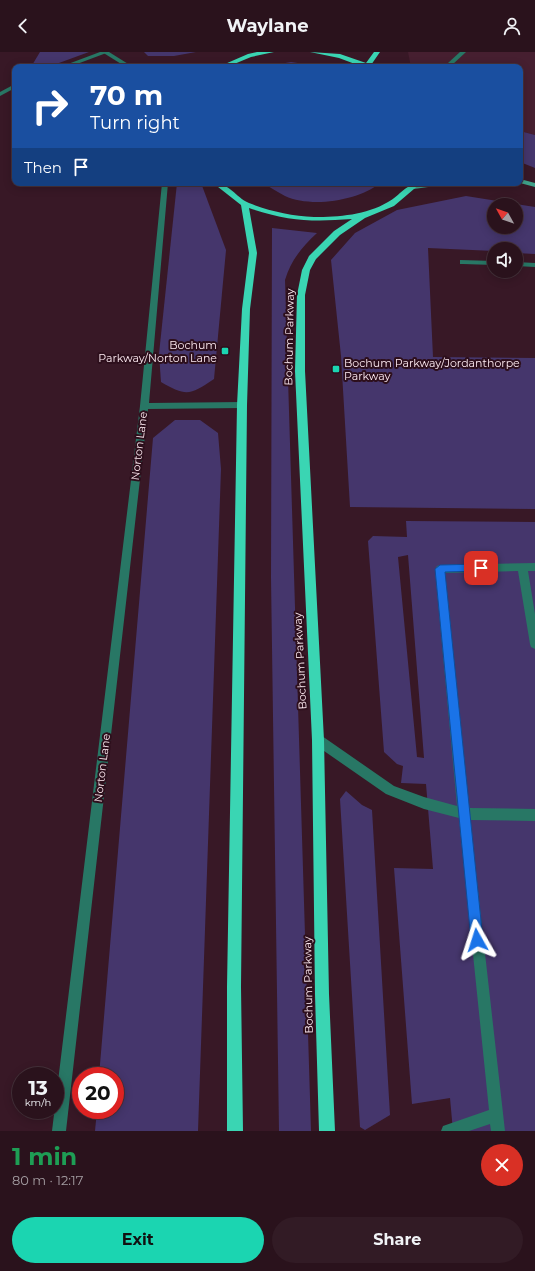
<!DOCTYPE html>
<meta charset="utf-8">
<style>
:root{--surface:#2a121c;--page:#321b25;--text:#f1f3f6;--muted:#a59ea3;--line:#46323b;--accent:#1bd5b1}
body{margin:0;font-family:Montserrat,sans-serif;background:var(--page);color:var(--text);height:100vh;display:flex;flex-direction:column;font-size:15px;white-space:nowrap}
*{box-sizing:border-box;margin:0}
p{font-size:13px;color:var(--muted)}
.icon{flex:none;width:22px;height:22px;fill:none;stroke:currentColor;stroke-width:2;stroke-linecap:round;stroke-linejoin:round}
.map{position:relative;height:1079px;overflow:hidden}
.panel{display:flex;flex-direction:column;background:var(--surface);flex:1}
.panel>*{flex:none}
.banner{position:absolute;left:12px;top:12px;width:511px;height:122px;border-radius:8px;box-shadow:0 2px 10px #0003,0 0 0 1px var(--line);background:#1a4fa0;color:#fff;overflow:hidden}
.needle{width:26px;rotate:310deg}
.controls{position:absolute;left:487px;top:146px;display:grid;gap:8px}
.controls a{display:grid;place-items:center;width:36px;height:36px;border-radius:50%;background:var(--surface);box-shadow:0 2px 10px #0003,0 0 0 1px var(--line);font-size:20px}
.speed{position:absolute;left:12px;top:1015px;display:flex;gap:8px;font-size:20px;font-weight:700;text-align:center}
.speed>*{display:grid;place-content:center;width:52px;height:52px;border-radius:50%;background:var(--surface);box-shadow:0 2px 10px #0003,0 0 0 1px var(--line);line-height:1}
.speed small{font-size:10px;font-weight:400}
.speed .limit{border:6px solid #d22;background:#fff;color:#111}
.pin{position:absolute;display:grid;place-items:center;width:34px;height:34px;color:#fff;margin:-17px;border-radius:8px;box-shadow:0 2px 6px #0006}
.me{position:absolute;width:44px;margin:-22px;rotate:354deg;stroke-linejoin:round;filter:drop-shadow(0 0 3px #0008)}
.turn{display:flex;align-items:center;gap:14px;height:84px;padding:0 12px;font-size:18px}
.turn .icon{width:52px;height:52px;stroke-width:2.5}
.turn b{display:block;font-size:28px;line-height:34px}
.then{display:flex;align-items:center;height:38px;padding:0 12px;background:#0003;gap:8px;font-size:15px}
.round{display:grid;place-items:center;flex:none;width:42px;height:42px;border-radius:21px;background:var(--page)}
.head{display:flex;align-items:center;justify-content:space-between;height:68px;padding:0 12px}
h1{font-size:24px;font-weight:700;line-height:30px;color:#1e9e55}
.action{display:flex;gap:8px;margin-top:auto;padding:8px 12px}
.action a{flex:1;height:46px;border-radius:24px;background:var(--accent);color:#111;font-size:16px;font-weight:700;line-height:46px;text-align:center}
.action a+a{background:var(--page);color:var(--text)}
header{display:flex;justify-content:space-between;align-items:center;height:52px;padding:0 12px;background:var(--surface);font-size:18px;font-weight:700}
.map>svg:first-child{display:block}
.built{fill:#461f30}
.green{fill:#45366c;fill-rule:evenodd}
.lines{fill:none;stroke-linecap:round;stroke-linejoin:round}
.service{fill:#287765;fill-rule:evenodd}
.minor{fill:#287765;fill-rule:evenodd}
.tertiary{fill:#287765;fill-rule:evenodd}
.secondary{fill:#3fa28a;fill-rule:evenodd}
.trunk{fill:#3ad5b3;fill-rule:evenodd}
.route{fill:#1a73e8;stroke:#114b97}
.poi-dot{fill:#1bd5b1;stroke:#2d0f1c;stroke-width:1.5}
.labels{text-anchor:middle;stroke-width:4;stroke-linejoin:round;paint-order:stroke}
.street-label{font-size:11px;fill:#fdeaf1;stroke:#2d0f1c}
.poi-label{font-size:11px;fill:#fdeaf1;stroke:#2d0f1c;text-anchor:end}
</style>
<header><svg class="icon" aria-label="back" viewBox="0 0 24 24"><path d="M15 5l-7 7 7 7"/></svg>Waylane<svg class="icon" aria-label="person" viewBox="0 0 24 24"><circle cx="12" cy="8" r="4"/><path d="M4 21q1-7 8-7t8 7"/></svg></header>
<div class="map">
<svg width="535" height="1079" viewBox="0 0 535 1079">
<rect width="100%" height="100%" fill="#381826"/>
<!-- built -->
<polygon class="built" points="408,0 535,0 535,83 520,79 520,15 411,15"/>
<!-- green -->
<g class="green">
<polygon points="40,0 89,0 48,15 31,15"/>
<polygon points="144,0 196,0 174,4 148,4"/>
<polygon points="291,10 325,15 262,15"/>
<polygon points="520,79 535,83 535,116 520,110"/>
<path d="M177,131H201L226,198L214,327C190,343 187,345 161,330L159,302Z"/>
<path d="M263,131H380C358,149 311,156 285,144C277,140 270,135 263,131Z"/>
<path d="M466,144L535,155V202L516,201V197H494V199L428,196L433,305L535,306V457L350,455L341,304L331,208L355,181L397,158ZM494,153H516V175H494Z"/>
<path d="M272,176L317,181C302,195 291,208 285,228L311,1079H279L271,526Z"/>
<polygon points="175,368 200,368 218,381 221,417 198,1079 95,1079 97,1058 115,1058 115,1024 99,1024 153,386"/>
<path d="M406,469L535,470V1079H453L450,1046L412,1052L394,816L433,817L426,732L401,731L403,714L397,712L384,700L368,489L373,484L407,485ZM408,503L424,706L417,705L398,505Z"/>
<polygon points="346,739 362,753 372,758 390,1063 365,1078 360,1075 340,747"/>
</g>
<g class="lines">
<!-- service -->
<g class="service">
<polygon points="460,0 466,0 452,13 448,13 448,11"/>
<polygon points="460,208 494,209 494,213 463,212 460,212"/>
<polygon points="516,210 535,211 535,215 516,214"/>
<polygon points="535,511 535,519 528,519 535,562 535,597 531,595 530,592 518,519 445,521 469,756 535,757 535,769 470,768 505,1079 491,1079 490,1072 469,1079 441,1079 443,1074 489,1058 459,766 424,757 386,742 314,692 312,688 314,684 318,683 322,684 394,734 424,745 457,754 435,517 437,514 440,513"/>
</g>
<!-- minor -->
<g class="minor">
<polygon points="100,0 109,0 69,15 60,15"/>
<polygon points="15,32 15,36 0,44 0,40"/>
<polygon points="162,131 168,131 149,351 242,350 246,353 242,356 148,357 66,1079 52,1079 140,354"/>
</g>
<!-- tertiary -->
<g class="tertiary">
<polygon points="102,0 109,0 133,15 126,15"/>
<polygon points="223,12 225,13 225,15 211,15"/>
</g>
<!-- secondary -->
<g class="secondary">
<polygon points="520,127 535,131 535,135 520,131"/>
<polygon points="427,131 517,131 514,133 435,134 414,137 411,135"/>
</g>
<!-- trunk -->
<g class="trunk">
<polygon points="257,0 274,0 251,5 227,15 218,15 248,2"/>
<polygon points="310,0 340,2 366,11 374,0 380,0 371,13 372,15 363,15 339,6"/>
<path d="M213,131C230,131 235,145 249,151C269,159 292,164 314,165C339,165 366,163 388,150C400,144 406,131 421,131L394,154L365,166L340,183L316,207L310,218L305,243V319L324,688L329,942L335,1079H319L315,942L312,688L295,319L297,243L302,218L309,204L334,179L352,167C311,170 288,169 249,156L257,201L250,257L247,353L241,935L243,1079H227V935L237,353L242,257L249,201L241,153Z"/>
</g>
</g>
<!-- route -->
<polygon class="route" points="481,512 485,516 481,519 445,520 483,888 481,893 477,894 473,893 471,888 435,517 440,513"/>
<!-- markers -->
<g class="poi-dot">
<rect x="221" y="295" width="8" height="8" rx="2"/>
<rect x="332" y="313" width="8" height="8" rx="2"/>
</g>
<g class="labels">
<!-- street labels -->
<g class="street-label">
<text transform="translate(289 285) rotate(-89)" y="4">Bochum Parkway</text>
<text transform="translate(139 394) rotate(-83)" y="4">Norton Lane</text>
<text transform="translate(300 609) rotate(-93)" y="4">Bochum Parkway</text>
<text transform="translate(102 716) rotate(-83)" y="4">Norton Lane</text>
<text transform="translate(308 933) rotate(-91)" y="4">Bochum Parkway</text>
</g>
<!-- poi labels -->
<g class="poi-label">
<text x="217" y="297">Bochum<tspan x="217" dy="13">Parkway/Norton Lane</tspan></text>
<text x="344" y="315" text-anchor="start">Bochum Parkway/Jordanthorpe<tspan x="344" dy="13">Parkway</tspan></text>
</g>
</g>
</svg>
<div class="controls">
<a><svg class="needle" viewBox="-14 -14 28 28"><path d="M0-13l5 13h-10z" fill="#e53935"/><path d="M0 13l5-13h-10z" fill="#a59ea3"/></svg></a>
<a><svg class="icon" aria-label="sound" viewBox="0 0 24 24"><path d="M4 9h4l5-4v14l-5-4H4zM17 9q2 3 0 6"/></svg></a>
</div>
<div class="speed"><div>13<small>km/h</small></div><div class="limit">20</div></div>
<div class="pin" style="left:481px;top:516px;background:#d93025"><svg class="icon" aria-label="arrive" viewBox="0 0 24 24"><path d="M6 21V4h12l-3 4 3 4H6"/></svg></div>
<svg class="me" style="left:477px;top:888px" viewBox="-20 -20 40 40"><path d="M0-17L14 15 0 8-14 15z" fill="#1a73e8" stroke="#fff" stroke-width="4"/></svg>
<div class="banner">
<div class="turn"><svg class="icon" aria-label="right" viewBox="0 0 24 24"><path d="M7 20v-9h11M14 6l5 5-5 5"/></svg><div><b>70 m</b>Turn right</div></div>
<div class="then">Then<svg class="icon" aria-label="arrive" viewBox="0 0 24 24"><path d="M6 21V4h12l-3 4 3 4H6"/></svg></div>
</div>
</div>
<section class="panel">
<div class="head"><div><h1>1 min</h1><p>80 m · 12:17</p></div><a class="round" style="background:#d93025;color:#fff"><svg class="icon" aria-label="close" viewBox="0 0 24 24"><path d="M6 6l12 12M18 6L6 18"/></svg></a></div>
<div class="action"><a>Exit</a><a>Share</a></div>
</section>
